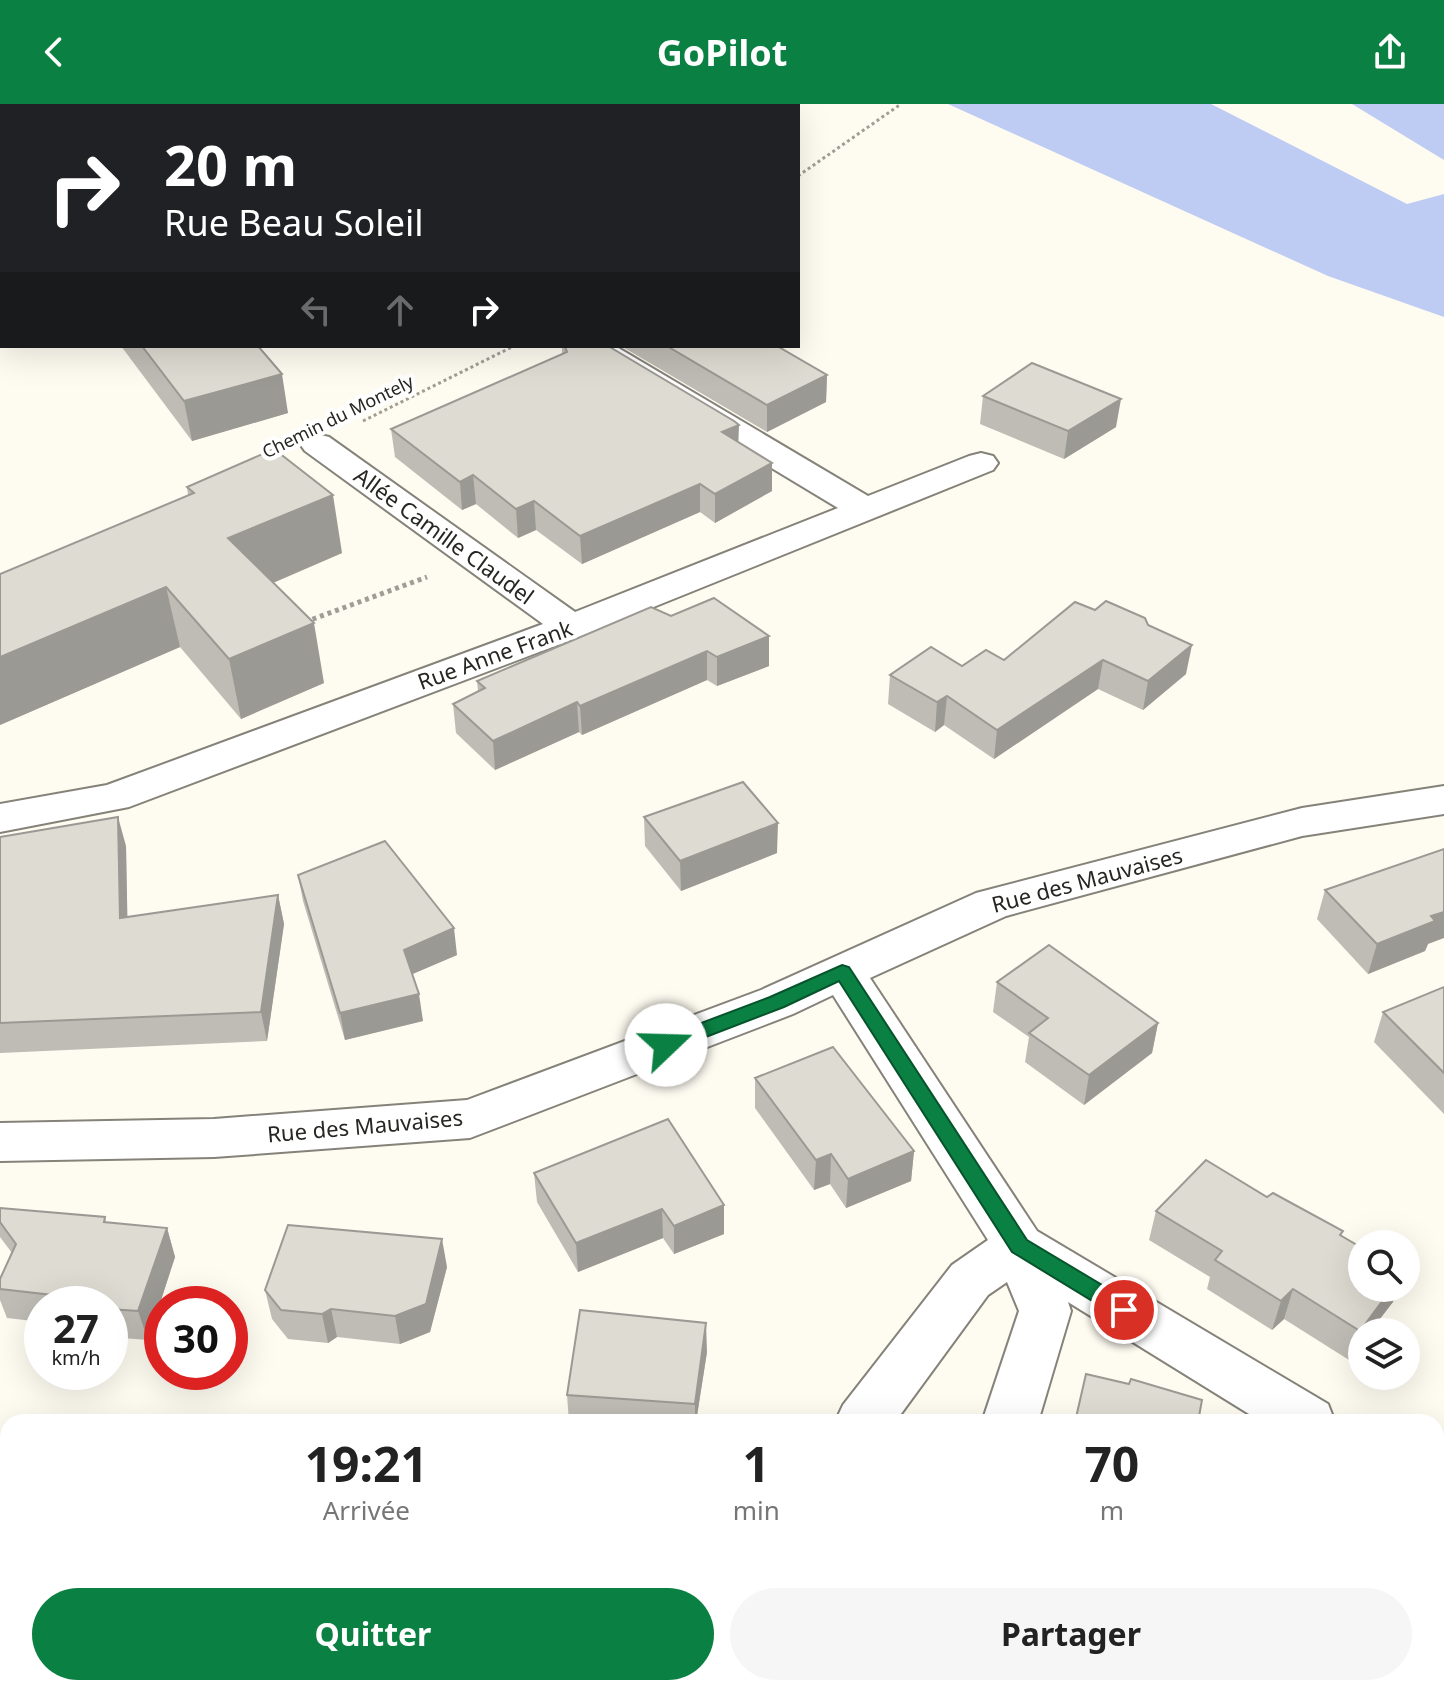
<!DOCTYPE html>
<html lang="fr">
<meta charset="utf-8">
<style>
:root{--surface:#fff;--page:#f6f6f6;--text:#222;--muted:#767676;--accent:#0b8043}
body{margin:0;font-family:"Noto Sans",sans-serif;background:var(--page);color:var(--text);height:100vh;display:flex;flex-direction:column;font-size:30px;white-space:nowrap}
*{box-sizing:border-box;margin:0}
p{font-size:26px;color:var(--muted)}
.icon{flex:none;width:44px;height:44px;fill:none;stroke:currentColor;stroke-width:2;stroke-linecap:round;stroke-linejoin:round}
.map{position:relative;flex:1;overflow:hidden}
.drawer{position:absolute;left:0px;top:1310px;width:1444px;height:282px;display:flex;flex-direction:column;background:var(--surface);border-radius:24px 24px 0 0;box-shadow:0 8px 32px #0002}
.drawer>*{flex:none}
.hud{position:absolute;left:0px;top:0px;width:800px;height:244px;box-shadow:0 8px 32px #0002;background:#202124;color:#fff;overflow:hidden}
.controls{position:absolute;left:1348px;top:1126px;display:grid;gap:16px}
.controls a{display:grid;place-items:center;width:72px;height:72px;border-radius:50%;background:var(--surface);box-shadow:0 8px 32px #0002;font-size:40px}
.speed{position:absolute;left:24px;top:1182px;display:flex;gap:16px;font-size:40px;font-weight:700;text-align:center}
.speed>*{display:grid;place-content:center;width:104px;height:104px;border-radius:50%;background:var(--surface);box-shadow:0 8px 32px #0002;line-height:1}
.speed small{font-size:20px;font-weight:400}
.speed .limit{border:12px solid #d22;background:#fff;color:#111}
.pin{position:absolute;display:grid;place-items:center;width:68px;height:68px;color:#fff;margin:-34px;border:4px solid #fff;border-radius:50%;box-shadow:0 2px 8px #0007}
.me{position:absolute;width:88px;margin:-44px;rotate:69deg;stroke-linejoin:round;filter:drop-shadow(0 0 6px #0008)}
.turn{display:flex;align-items:center;gap:28px;height:168px;padding:0 32px;font-size:36px}
.turn .icon{width:104px;height:104px;stroke-width:2.5}
.turn b{display:block;font-size:56px;line-height:68px}
.lanes{display:flex;align-items:center;height:76px;padding:0 32px;background:#0003;justify-content:center;gap:40px;direction:ltr}
.lanes .off{opacity:.35}
.eta{display:flex;justify-content:space-evenly;align-items:center;height:136px;text-align:center}
.eta b{font-size:48px;font-weight:700;line-height:56px}
.action{display:flex;gap:16px;margin-top:auto;padding:16px 32px}
.action a{flex:1;height:92px;border-radius:48px;background:var(--accent);color:#fff;font-size:32px;font-weight:700;line-height:92px;text-align:center}
.action a+a{background:var(--page);color:var(--text)}
header{display:flex;justify-content:space-between;align-items:center;height:104px;padding:0 32px;background:var(--accent);color:#fff;font-size:36px;font-weight:700}
.map>svg:first-child{display:block}
.green{fill:#beccf4}
.lines{fill:none;stroke-linecap:round;stroke-linejoin:round}
.street-casing{stroke:#858279;stroke-width:4}
.secondary-casing{stroke:#858279;stroke-width:4}
.path-far2{stroke:#9f9d96;stroke-width:3;stroke-dasharray:3 3;stroke-linecap:butt}
.path-far1{stroke:#9f9d96;stroke-width:5;stroke-dasharray:4 4;stroke-linecap:butt}
.path{stroke:#9f9d96;stroke-width:6;stroke-dasharray:5 5;stroke-linecap:butt}
.street{fill:#fff;fill-rule:evenodd}
.secondary{fill:#fff;fill-rule:evenodd}
.wall{fill:#bfbcb5}
.shaded-wall{fill:#9b9993}
.building{fill:#dedbd2;stroke:#9b9993;stroke-width:2}
.route{fill:#0b8043;stroke:#07532c;stroke-width:2}
.labels{text-anchor:middle;stroke-width:8;stroke-linejoin:round;paint-order:stroke}
.far-street-label{font-size:18px;fill:#272622;stroke:#fff}
.street-label{font-size:22px;fill:#272622;stroke:#fff}
</style>
<header><svg class="icon" aria-label="back" viewBox="0 0 24 24"><path d="M15 5l-7 7 7 7"/></svg>GoPilot<svg class="icon" aria-label="share" viewBox="0 0 24 24"><path d="M12 15V3M7 8l5-5 5 5M5 13v7h14v-7"/></svg></header>
<div class="map">
<svg width="1444" height="1591" viewBox="0 0 1444 1591">
<rect width="100%" height="100%" fill="#fefbf1"/>
<!-- green -->
<g class="green">
<polygon points="948,0 1211,0 1407,100 1444,90 1444,213 1328,172"/>
<polygon points="1353,0 1444,0 1444,56 1352,0"/>
</g>
<g class="lines">
<defs>
<g id="street">
<polygon points="576,242 615,242 868,392 969,352 981,349 993,352 998,359 993,366 584,531 129,703 0,728 0,700 107,681 543,520 305,347 300,340 305,333 317,330 329,333 575,508 838,404 581,249"/>
<polygon points="1444,682 1444,710 1302,732 1006,812 870,874 1037,1127 1328,1300 1335,1318 1262,1318 1068,1198 1071,1207 1038,1318 982,1318 1019,1207 1007,1178 988,1191 895,1318 835,1318 843,1301 952,1161 988,1136 833,891 793,910 470,1034 214,1053 0,1057 0,1019 214,1015 467,996 761,886 976,789 1302,704"/>
<polygon points="0,1356 8,1357 8,1407 0,1406"/>
</g>
<polygon id="secondary" points="0,162 2,162 0,181"/>
</defs>
<!-- street casing -->
<use href="#street" class="street-casing"/>
<!-- secondary casing -->
<use href="#secondary" class="secondary-casing"/>
<!-- path-far2 -->
<g class="path-far2">
<polyline points="313,2 319,0"/>
<polyline points="798,72 901,0"/>
<polyline points="363,317 514,242"/>
</g>
<!-- path-far1 -->
<polyline class="path-far1" points="305,518 427,473"/>
<!-- path -->
<polyline class="path" points="1436,1396 1444,1400"/>
<!-- street -->
<use href="#street" class="street"/>
<!-- secondary -->
<use href="#secondary" class="secondary"/>
</g>
<!-- wall -->
<g class="wall">
<polygon points="121,242 258,242 288,309 192,337"/>
<polygon points="562,242 608,242 738,338 772,387 715,419 700,408 582,460 536,426 518,434 476,400 462,406 395,353 391,325 562,250"/>
<polygon points="621,242 777,242 827,271 826,298 767,328"/>
<polygon points="983,292 1116,323 1064,355 980,320"/>
<polygon points="187,383 342,449 273,479 324,579 241,615 180,543 0,621 188,391"/>
<polygon points="651,503 769,562 717,582 707,576 582,631 579,628 495,666 456,629 453,600 478,587 477,577"/>
<polygon points="1148,521 1186,570 1143,606 1098,585 994,655 944,621 935,628 888,600 890,571 1004,556"/>
<polygon points="644,713 777,749 681,787 645,742"/>
<polygon points="0,733 126,742 127,813 278,791 284,820 267,937 0,949"/>
<polygon points="298,771 457,851 412,870 423,917 345,936 303,797"/>
<polygon points="1325,786 1428,840 1425,847 1368,870 1317,815"/>
<polygon points="997,878 1158,919 1152,949 1084,1001 1025,958 1029,933 993,908"/>
<polygon points="1444,883 1444,1010 1374,938 1383,908"/>
<polygon points="755,974 914,1047 911,1077 846,1104 830,1080 814,1086 755,1004"/>
<polygon points="534,1069 724,1101 724,1130 674,1150 663,1134 578,1168 537,1098"/>
<polygon points="1267,1093 1343,1127 1341,1132 1393,1198 1362,1228 1362,1239 1349,1256 1284,1215 1272,1226 1207,1185 1210,1173 1149,1136 1156,1107"/>
<polygon points="0,1104 105,1113 106,1118 167,1124 175,1153 148,1236 110,1233 110,1200 42,1200 42,1218 7,1214 0,1196 0,1175 12,1149 0,1133"/>
<polygon points="447,1163 430,1228 400,1240 337,1233 328,1239 288,1235 272,1215 265,1186"/>
<polygon points="707,1248 696,1318 569,1318 567,1291"/>
<polygon points="1305,1584 1436,1584 1444,1591 1303,1591"/>
</g>
<!-- shaded-wall -->
<g class="shaded-wall">
<polygon points="282,270 288,309 192,337 184,297"/>
<polygon points="827,271 826,298 767,328 767,301"/>
<polygon points="1121,295 1116,323 1064,355 1068,327"/>
<polygon points="739,321 738,349 722,328"/>
<polygon points="772,359 772,387 715,419 715,390"/>
<polygon points="473,371 476,400 462,406 460,378"/>
<polygon points="700,380 700,408 582,460 580,432"/>
<polygon points="333,391 342,449 240,493 228,434"/>
<polygon points="534,397 536,426 518,434 516,405"/>
<polygon points="166,483 180,543 0,621 0,553"/>
<polygon points="314,519 324,579 241,615 229,555"/>
<polygon points="769,532 769,562 717,582 717,553"/>
<polygon points="1192,541 1186,570 1143,606 1148,577"/>
<polygon points="707,547 707,576 582,631 580,602"/>
<polygon points="1103,556 1098,585 994,655 997,626"/>
<polygon points="947,592 944,621 935,628 937,598"/>
<polygon points="577,598 579,628 495,666 493,637"/>
<polygon points="118,713 126,742 128,843 120,814"/>
<polygon points="778,719 777,749 681,787 680,757"/>
<polygon points="278,791 284,820 267,937 261,908"/>
<polygon points="1444,808 1444,834 1428,840 1425,847 1368,870 1377,840 1431,812"/>
<polygon points="454,824 457,851 408,872 404,846"/>
<polygon points="419,890 423,917 345,936 340,909"/>
<polygon points="1158,919 1152,949 1084,1001 1089,971"/>
<polygon points="914,1047 911,1077 846,1104 848,1075"/>
<polygon points="831,1050 830,1080 814,1086 816,1056"/>
<polygon points="724,1101 724,1130 674,1150 674,1122"/>
<polygon points="662,1105 663,1134 578,1168 576,1139"/>
<polygon points="167,1124 175,1153 148,1236 138,1207"/>
<polygon points="442,1135 447,1163 430,1228 400,1240 395,1212"/>
<polygon points="1392,1184 1398,1184 1393,1198 1370,1228 1362,1228 1362,1239 1349,1256 1360,1227"/>
<polygon points="1293,1185 1284,1215 1272,1226 1281,1197"/>
<polygon points="331,1205 337,1233 328,1239 322,1210"/>
<polygon points="706,1219 707,1248 696,1318 695,1318 695,1300"/>
<polygon points="402,1584 415,1584 413,1591 401,1591"/>
<polygon points="628,1584 634,1584 633,1591 627,1591"/>
</g>
<!-- building -->
<g class="building">
<polygon points="142,242 258,242 282,270 184,297"/>
<polygon points="565,242 608,242 734,317 739,321 722,328 772,359 715,390 700,380 580,432 534,397 516,405 473,371 460,378 391,325 567,248"/>
<polygon points="667,242 777,242 827,271 767,301"/>
<polygon points="1032,259 1121,295 1068,327 983,292"/>
<polygon points="274,345 333,391 228,434 314,519 229,555 166,483 0,553 0,470 194,389 187,383"/>
<polygon points="714,494 769,532 717,553 707,547 580,602 577,598 493,637 453,600 485,584 477,577 651,503 671,512"/>
<polygon points="1106,497 1145,514 1148,521 1192,541 1148,577 1103,556 997,626 947,592 937,598 890,571 931,543 962,562 986,546 1004,556 1075,498 1095,506"/>
<polygon points="743,678 778,719 680,757 644,713"/>
<polygon points="118,713 120,814 278,791 261,908 0,919 0,733"/>
<polygon points="385,737 454,824 404,846 419,890 340,909 298,771"/>
<polygon points="1444,745 1444,808 1431,812 1435,817 1377,840 1325,786"/>
<polygon points="1049,841 1158,919 1089,971 1029,929 1048,914 997,878"/>
<polygon points="1444,883 1444,969 1383,908"/>
<polygon points="833,943 914,1047 848,1075 831,1050 816,1056 755,974"/>
<polygon points="668,1015 724,1101 674,1122 662,1105 576,1139 534,1069"/>
<polygon points="1206,1056 1267,1093 1273,1089 1343,1127 1340,1131 1362,1144 1362,1184 1392,1184 1360,1227 1293,1185 1281,1197 1215,1156 1222,1147 1156,1107"/>
<polygon points="0,1104 105,1113 104,1118 167,1124 138,1207 110,1205 110,1200 69,1200 70,1193 0,1185 0,1175 16,1140 0,1118"/>
<polygon points="288,1121 442,1135 426,1200 395,1212 331,1205 322,1210 281,1206 265,1186"/>
<polygon points="580,1206 706,1219 695,1300 567,1291"/>
<polygon points="1086,1270 1129,1280 1131,1275 1202,1296 1198,1318 1075,1318"/>
<polygon points="2,1529 8,1529 8,1584 402,1584 401,1591 0,1591 0,1534"/>
<polygon points="1436,1548 1444,1550 1444,1591 1312,1591 1313,1584 1436,1584"/>
<polygon points="489,1584 628,1584 627,1591 487,1591"/>
<rect x="778" y="1584" width="122" height="7"/>
<polygon points="1011,1584 1166,1584 1188,1591 1010,1591"/>
</g>
<!-- route -->
<polygon class="route" points="842,861 849,863 1027,1136 1132,1199 1135,1206 1132,1212 1124,1215 1117,1212 1012,1148 839,877 784,903 672,946 659,946 656,941 659,935 770,893"/>
<g class="labels">
<!-- far-street labels -->
<g class="far-street-label">
<text transform="translate(338 313) rotate(-26)" y="6">Chemin du Montely</text>
</g>
<!-- street labels -->
<g class="street-label">
<text transform="translate(444 432) rotate(36)" y="8">Allée Camille Claudel</text>
<text transform="translate(495 551) rotate(-20)" y="8">Rue Anne Frank</text>
<text transform="translate(1087 776) rotate(-15)" y="8">Rue des Mauvaises</text>
<text transform="translate(365 1022) rotate(-5)" y="8">Rue des Mauvaises</text>
</g>
</g>
</svg>
<div class="controls">
<a><svg class="icon" aria-label="search" viewBox="0 0 24 24"><circle cx="10" cy="10" r="6"/><path d="M15 15l6 6"/></svg></a>
<a><svg class="icon" aria-label="layers" viewBox="0 0 24 24"><path d="M12 4l9 5-9 5-9-5zM3 14l9 5 9-5"/></svg></a>
</div>
<div class="speed"><div>27<small>km/h</small></div><div class="limit">30</div></div>
<div class="pin" style="left:1124px;top:1206px;background:#d93025"><svg class="icon" aria-label="arrive" viewBox="0 0 24 24"><path d="M6 21V4h12l-3 4 3 4H6"/></svg></div>
<svg class="me" style="left:666px;top:941px" viewBox="-20 -20 40 40"><circle r="19" fill="#fff"/><path d="M0-13L10 11 0 6-10 11z" fill="#0b8043"/></svg>
<div class="hud">
<div class="turn"><svg class="icon" aria-label="right" viewBox="0 0 24 24"><path d="M7 20v-9h11M14 6l5 5-5 5"/></svg><div><b>20 m</b>Rue Beau Soleil</div></div>
<div class="lanes"><svg class="icon off" aria-label="left" viewBox="0 0 24 24"><path d="M17 20v-9H6M10 6l-5 5 5 5"/></svg><svg class="icon off" aria-label="ahead" viewBox="0 0 24 24"><path d="M12 20V5M6 11l6-6 6 6"/></svg><svg class="icon" aria-label="right" viewBox="0 0 24 24"><path d="M7 20v-9h11M14 6l5 5-5 5"/></svg></div>
</div>
<section class="drawer">
<div class="eta">
<div><b>19:21</b><p>Arrivée</p></div>
<div><b>1</b><p>min</p></div>
<div><b>70</b><p>m</p></div>
</div>
<div class="action"><a>Quitter</a><a>Partager</a></div>
</section>
</div>
